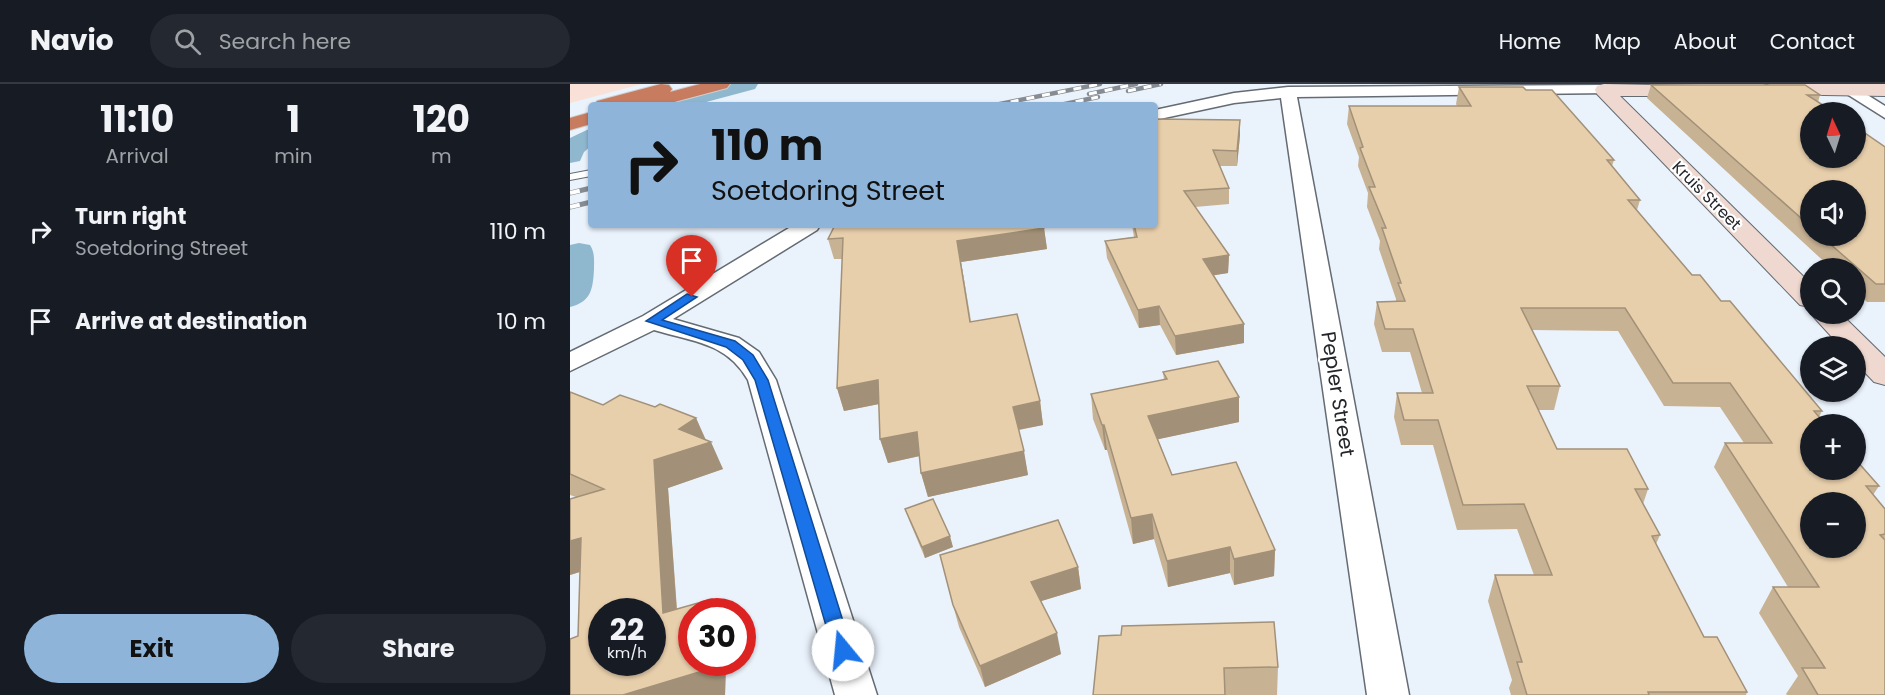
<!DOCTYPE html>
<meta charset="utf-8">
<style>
:root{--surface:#171b24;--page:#242831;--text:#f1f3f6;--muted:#9ea1a6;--line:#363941;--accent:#8fb4d9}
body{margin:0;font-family:Poppins,sans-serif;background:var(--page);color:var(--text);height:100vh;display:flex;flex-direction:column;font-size:22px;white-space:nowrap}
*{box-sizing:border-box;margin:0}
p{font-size:20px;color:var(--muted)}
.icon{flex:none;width:33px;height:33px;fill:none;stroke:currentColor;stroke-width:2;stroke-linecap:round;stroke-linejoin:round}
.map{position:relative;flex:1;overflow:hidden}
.details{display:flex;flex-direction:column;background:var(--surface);width:570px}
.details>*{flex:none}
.guide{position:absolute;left:18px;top:18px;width:570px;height:126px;border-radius:6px;box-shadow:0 2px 4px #0004;background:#8fb4d9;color:#111;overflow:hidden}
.needle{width:39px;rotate:356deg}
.controls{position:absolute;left:1230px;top:18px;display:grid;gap:12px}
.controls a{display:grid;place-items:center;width:66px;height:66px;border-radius:50%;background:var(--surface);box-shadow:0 2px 4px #0004;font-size:30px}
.speed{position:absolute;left:18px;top:514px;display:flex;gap:12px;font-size:30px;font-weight:700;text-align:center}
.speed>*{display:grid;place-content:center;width:78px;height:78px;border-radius:50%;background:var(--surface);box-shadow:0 2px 4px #0004;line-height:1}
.speed small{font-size:15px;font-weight:400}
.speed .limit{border:9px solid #d22;background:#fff;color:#111}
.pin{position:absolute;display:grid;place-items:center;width:51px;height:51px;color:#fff;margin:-62px -26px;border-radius:50% 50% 50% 0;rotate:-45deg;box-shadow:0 0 6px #0007}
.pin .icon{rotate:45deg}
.me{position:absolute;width:66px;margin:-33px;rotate:343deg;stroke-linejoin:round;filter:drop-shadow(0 0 4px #0008)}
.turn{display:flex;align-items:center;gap:21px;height:126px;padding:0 24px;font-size:27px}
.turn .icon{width:78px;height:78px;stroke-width:2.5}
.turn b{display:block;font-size:42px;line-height:51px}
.eta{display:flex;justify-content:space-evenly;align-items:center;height:102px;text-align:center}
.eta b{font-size:36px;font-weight:700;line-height:42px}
.button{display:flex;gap:12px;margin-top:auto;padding:12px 24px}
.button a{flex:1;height:69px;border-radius:36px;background:var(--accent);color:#111;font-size:24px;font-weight:700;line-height:69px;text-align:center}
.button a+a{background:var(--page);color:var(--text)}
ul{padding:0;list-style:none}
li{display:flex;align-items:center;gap:18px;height:90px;padding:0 24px}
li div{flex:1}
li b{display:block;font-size:22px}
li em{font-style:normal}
header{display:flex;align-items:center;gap:36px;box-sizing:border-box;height:84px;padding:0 30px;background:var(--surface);border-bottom:2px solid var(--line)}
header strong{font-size:28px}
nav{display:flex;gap:33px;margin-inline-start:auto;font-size:21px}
.search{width:420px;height:54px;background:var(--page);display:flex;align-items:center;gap:15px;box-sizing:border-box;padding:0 21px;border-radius:33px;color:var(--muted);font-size:22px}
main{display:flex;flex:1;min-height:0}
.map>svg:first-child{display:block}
.industrial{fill:#f9e1d7}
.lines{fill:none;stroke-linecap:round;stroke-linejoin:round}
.canal{fill:#8fb8cf;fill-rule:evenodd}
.lane-casing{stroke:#646b73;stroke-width:2}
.street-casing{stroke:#646b73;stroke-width:3}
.secondary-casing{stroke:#646b73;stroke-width:2}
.highway-casing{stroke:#cfcfd0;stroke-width:2}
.lane{fill:#fff;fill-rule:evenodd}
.street{fill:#fff;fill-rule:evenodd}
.secondary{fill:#eed8cf;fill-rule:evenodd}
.highway{fill:#c77c60;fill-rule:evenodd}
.rail-far1-casing{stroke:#878c93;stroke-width:4.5}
.rail-casing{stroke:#878c93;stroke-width:5}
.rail-far1{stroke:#fff;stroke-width:3;stroke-dasharray:8;stroke-linecap:butt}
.rail{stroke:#fff;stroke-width:4;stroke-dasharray:10;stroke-linecap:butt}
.wall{fill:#c8b294;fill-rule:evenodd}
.shaded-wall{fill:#a29178}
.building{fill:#e8cfac;stroke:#a29178;stroke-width:1.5;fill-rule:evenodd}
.route{fill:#1a73e8;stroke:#114b97;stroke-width:1.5}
.labels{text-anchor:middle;stroke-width:4.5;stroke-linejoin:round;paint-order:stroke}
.far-street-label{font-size:16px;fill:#24262a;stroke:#fff}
.street-label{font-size:20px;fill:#24262a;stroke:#fff}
</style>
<header>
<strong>Navio</strong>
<div class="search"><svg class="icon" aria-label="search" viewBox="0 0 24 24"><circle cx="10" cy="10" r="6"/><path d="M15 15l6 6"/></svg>Search here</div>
<nav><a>Home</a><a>Map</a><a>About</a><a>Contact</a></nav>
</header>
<main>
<section class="details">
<div class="eta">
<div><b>11:10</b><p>Arrival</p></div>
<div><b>1</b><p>min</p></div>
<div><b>120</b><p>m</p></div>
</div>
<ul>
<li><svg class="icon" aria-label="right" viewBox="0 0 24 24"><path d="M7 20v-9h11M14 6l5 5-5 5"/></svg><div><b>Turn right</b><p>Soetdoring Street</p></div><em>110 m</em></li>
<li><svg class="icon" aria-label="arrive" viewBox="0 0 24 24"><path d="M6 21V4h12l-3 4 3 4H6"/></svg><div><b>Arrive at destination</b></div><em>10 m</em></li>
</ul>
<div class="button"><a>Exit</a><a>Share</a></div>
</section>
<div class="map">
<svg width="1315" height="611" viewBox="0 0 1315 611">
<rect width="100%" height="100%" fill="#eaf2fc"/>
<!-- industrial -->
<polygon class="industrial" points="0,0 72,0 0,19"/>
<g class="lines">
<!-- canal -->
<g class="canal">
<polygon points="152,0 188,0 185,5 125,21 89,21 92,16"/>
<polygon points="21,44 21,62 14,68 10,77 0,79 0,54"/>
<path d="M9,159L20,161C25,169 24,176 24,185C23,205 21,218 0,223V161Z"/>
</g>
<defs>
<polygon id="lane" points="21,86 21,92 0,96 0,90"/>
<g id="street">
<polygon points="1261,0 1280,0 1315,22 1315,34"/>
<polygon points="1034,1 1040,3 1042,6 1040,9 727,13 839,611 797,611 711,14 664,19 585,36 585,26 664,9 718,3"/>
<path d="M224,141H250L247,146L103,235L169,254L189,268L206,296L307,611H265L178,296C156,258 123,258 84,246L0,287V268L73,232Z"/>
</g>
<g id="secondary">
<polygon points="1034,0 1131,2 1133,6 1131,10 1124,12 1050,12 1240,199 1240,223 1230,221 1027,10 1025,6 1027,2"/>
<polygon points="1200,0 1315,0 1315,12 1193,10 1191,6 1193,2"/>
<polygon points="1241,230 1271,230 1315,273 1315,301 1304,298 1286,279 1286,262 1270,262"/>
</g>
<g id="highway">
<polygon points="91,0 99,1 102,5 100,8 130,0 160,0 157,4 93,21 24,21 27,17"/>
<polygon points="21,28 21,40 0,46 0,34"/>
</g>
</defs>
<!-- lane casing -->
<use href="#lane" class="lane-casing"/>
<!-- street casing -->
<use href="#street" class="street-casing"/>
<!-- secondary casing -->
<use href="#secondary" class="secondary-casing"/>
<!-- highway casing -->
<use href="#highway" class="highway-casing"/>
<!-- lane -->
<use href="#lane" class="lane"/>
<!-- street -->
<use href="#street" class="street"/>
<!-- secondary -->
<use href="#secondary" class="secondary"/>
<!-- highway -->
<use href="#highway" class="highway"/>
<defs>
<g id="rail-far1">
<polyline points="558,7 591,0"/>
<polyline points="519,10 566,0"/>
<polyline points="425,21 530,0"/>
<polyline points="490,21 528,13"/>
</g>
<g id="rail">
<polyline points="0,109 21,104"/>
<polyline points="0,123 21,118"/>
</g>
</defs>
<!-- rail-far1 casing -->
<use href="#rail-far1" class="rail-far1-casing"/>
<!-- rail casing -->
<use href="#rail" class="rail-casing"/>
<!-- rail-far1 -->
<use href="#rail-far1" class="rail-far1"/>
<!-- rail -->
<use href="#rail" class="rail"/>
</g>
<!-- wall -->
<g class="wall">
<path d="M1081,1L1250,11L1248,18L1315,63V218H1297L1286,207V184H1261L1077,14ZM1240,106L1286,152H1240Z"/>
<polygon points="889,3 956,6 1044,76 1042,82 1070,116 1067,126 1122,191 1151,217 1252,327 1249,333 1309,402 1303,411 1315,425 1315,611 1217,611 1216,610 1228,592 1189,529 1203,503 1218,503 1144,383 1155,359 1174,359 1150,323 1094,322 1048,247 962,246 990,302 984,326 968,326 987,365 1078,405 1073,420 1090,451 1086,460 1134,553 1177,608 1176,611 941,611 939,604 942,596 918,517 925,491 964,491 947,445 887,446 863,361 831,361 824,333 827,309 852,309 840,268 812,268 804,240 807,218 826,217 826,215 809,165 810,157 797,123 798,109 788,82 789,73 777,40 779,22 887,22 886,20"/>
<polygon points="585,35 670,51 667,82 649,82 659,104 659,120 625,123 659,171 658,189 643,191 674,259 606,271 590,241 569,244 537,174 535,157 564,153 562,141 585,141"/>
<polygon points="474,144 477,165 391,178 401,238 470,317 473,341 449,346 458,391 358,413 351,389 350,372 318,379 310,355 309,320 274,327 267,304 272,175 264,175 258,155"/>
<polygon points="593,288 669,338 588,355 602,391 705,466 704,492 664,501 660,489 598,503 584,455 563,460 537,366 535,366 523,335 521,310 594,296"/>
<polygon points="0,308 33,321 85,323 126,334 136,356 153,385 98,404 107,525 122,579 156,579 155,611 8,552 10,488 0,491 0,415 6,413 0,411"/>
<polygon points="335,425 383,463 355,474 339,436"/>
<polygon points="508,483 511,505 471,517 491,570 415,603 389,543 383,521"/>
<polygon points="529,552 708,583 707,611 523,611"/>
</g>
<!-- shaded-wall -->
<g class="shaded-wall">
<polygon points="670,36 670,51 667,82 667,67"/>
<polygon points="474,144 477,165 391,178 405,260 387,157"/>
<polygon points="659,171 658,189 634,193 633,175"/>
<polygon points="589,222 590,241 569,244 568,226"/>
<polygon points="674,240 674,259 606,271 605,252"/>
<polygon points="308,296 314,319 274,327 267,304"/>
<polygon points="669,313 669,338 580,357 578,332"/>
<polygon points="470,317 473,341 447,346 443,323"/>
<polygon points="126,334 137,359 141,358 153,385 98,404 109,557 93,529 84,376 109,345"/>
<polygon points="532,341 534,341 537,366 535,366"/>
<polygon points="347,348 354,371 318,379 310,355"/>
<polygon points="454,367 458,391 358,413 351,389"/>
<polygon points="582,430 584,455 563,460 561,434"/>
<polygon points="380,452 383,463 355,474 352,463"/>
<polygon points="11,454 28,482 0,491 0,457"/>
<polygon points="660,463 660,489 598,503 597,477"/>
<polygon points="705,466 704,492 664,501 664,475"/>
<polygon points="508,483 511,505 465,519 461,498"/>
<polygon points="142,515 149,528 142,528"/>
<polygon points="487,549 491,570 415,603 410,582"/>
<polygon points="140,579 156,579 155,611 53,611"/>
</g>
<!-- building -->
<g class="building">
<polygon points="1081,1 1235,1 1250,11 1237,11 1264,28 1240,28 1240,74 1286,74 1286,43 1315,63 1315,200 1306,200 1251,152 1286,152 1286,106 1240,106 1240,142"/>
<path d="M889,3H953L956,6H982L1044,76H1037L1070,116H1058L1122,191H1130L1151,217H1160L1252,327H1244L1255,340H1240V386H1286V376L1309,402H1296L1315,425V450L1310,451L1315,456V611H1248L1232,584H1255L1203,503H1249L1155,359H1202L1160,299H1103L1055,224H951L990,302H957L987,365H1057L1078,405H1065L1090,451L1082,452L1134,553H1147L1177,608H1078L1079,611H957L947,578H952L925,491H982L954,420L893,421L868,336H834L827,309H863L843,245H815L807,218L835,217L828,199H831L812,144H816L799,103H805L790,64L793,63L779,22H901ZM1240,418H1286V464H1240Z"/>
<polygon points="585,35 670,36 667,67 643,66 659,104 614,107 659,171 633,175 674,240 605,252 589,222 568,226 535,157 567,153 564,141 585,141"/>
<polygon points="265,141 473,141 474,144 387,157 400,238 447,230 470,317 443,323 454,367 351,389 347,348 310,355 308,296 267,304 273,154 258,155"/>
<polygon points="648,277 669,313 578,332 602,391 666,378 705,466 664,475 660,463 597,477 582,430 561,434 534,341 532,341 521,310 597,295 593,288"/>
<path d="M0,308L33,321L50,311L85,323L90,320L126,334L109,345L141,358L84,376L93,529L142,515V528H122V579H140L139,585L53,611H0V555L8,552L11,454L0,457V415L34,405L0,390ZM32,528H82V579H32Z"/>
<polygon points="363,415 380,452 352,463 335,425"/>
<polygon points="488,436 508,483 461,498 487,549 410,582 383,521 370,471"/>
<polygon points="704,538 708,583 654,584 655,611 523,611 529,552 551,551 552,542"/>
</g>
<!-- route -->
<polygon class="route" points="117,210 127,213 92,236 165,257 183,271 198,296 282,566 279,572 273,574 266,572 263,566 185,296 173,276 156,263 76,237"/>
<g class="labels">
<!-- far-street labels -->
<g class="far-street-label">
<text transform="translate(1137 111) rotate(45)" y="6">Kruis Street</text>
</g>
<!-- street labels -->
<g class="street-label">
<text transform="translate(768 310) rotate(81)" y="7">Pepler Street</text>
</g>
</g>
</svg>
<div class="controls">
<a><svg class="needle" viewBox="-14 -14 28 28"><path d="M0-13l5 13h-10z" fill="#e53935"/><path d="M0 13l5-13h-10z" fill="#9ea1a6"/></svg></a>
<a><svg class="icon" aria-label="sound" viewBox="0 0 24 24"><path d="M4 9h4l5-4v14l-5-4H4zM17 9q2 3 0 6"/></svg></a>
<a><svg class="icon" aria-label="search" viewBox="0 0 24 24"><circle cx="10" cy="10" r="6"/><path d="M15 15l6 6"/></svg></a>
<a><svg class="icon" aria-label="layers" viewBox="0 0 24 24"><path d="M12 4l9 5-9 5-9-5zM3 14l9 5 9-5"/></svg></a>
<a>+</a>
<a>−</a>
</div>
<div class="speed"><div>22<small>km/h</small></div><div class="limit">30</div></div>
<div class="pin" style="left:122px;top:213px;background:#d93025"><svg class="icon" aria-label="arrive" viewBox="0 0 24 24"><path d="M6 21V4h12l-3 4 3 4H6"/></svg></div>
<svg class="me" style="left:273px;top:566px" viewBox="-20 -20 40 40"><circle r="19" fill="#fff"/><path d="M0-13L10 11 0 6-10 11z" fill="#1a73e8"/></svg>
<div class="guide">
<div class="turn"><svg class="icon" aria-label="right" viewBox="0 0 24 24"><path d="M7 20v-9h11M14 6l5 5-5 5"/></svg><div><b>110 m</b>Soetdoring Street</div></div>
</div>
</div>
</main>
